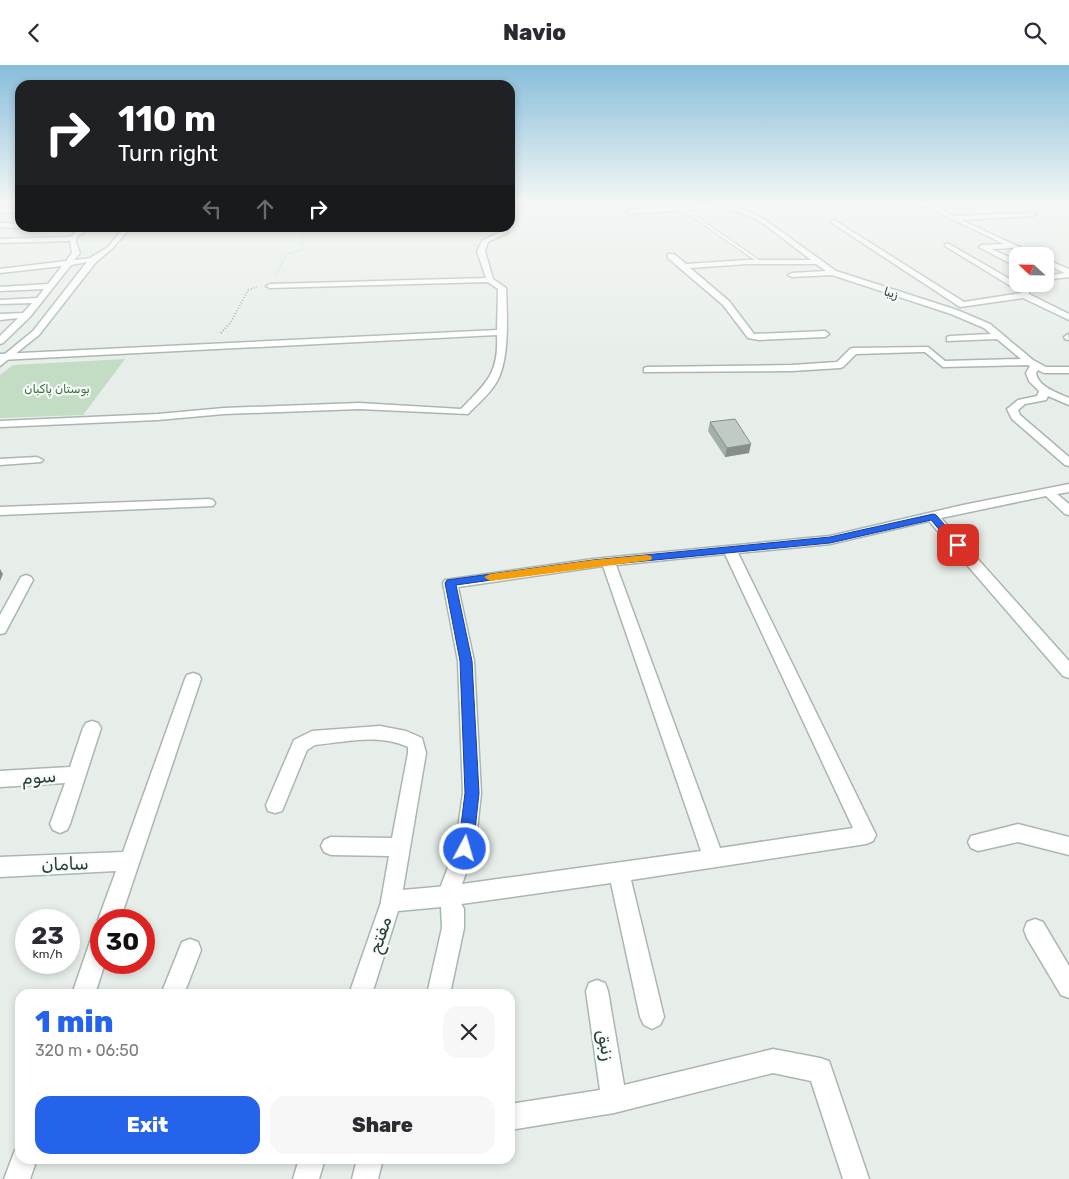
<!DOCTYPE html>
<meta charset="utf-8">
<style>
:root{--surface:#fff;--page:#f7f7f7;--text:#2b2b33;--muted:#7c7c81;--accent:#2563eb}
body{margin:0;font-family:Rubik,Cairo,sans-serif;background:var(--page);color:var(--text);height:100vh;display:flex;flex-direction:column;font-size:19px;white-space:nowrap}
*{box-sizing:border-box;margin:0}
p{font-size:16px;color:var(--muted)}
.icon{flex:none;width:28px;height:28px;fill:none;stroke:currentColor;stroke-width:2;stroke-linecap:round;stroke-linejoin:round}
.map{position:relative;flex:1;overflow:hidden}
.side{position:absolute;left:15px;top:924px;width:500px;height:175px;display:flex;flex-direction:column;background:var(--surface);border-radius:15px;box-shadow:0 2px 8px #0003}
.side>*{flex:none}
.hud{position:absolute;left:15px;top:15px;width:500px;height:152px;border-radius:15px;box-shadow:0 2px 8px #0003;background:#202124;color:#fff;overflow:hidden}
.needle{width:32px;rotate:292deg}
.buttons{position:absolute;left:1009px;top:182px;display:grid;gap:10px}
.buttons a{display:grid;place-items:center;width:45px;height:45px;border-radius:10px;background:var(--surface);box-shadow:0 2px 8px #0003;font-size:25px}
.speed{position:absolute;left:15px;top:844px;display:flex;gap:10px;font-size:25px;font-weight:700;text-align:center}
.speed>*{display:grid;place-content:center;width:65px;height:65px;border-radius:50%;background:var(--surface);box-shadow:0 2px 8px #0003;line-height:1}
.speed small{font-size:12px;font-weight:400}
.speed .limit{border:8px solid #d22;background:#fff;color:#111}
.pin{position:absolute;display:grid;place-items:center;width:42px;height:42px;color:#fff;margin:-21px;border-radius:10px;box-shadow:0 2px 8px #0006}
.me{position:absolute;width:55px;margin:-28px;rotate:6deg;stroke-linejoin:round;filter:drop-shadow(0 0 4px #0008)}
.turn{display:flex;align-items:center;gap:18px;height:105px;padding:0 20px;font-size:22px}
.turn .icon{width:65px;height:65px;stroke-width:2.5}
.turn b{display:block;font-size:35px;line-height:42px}
.lanes{display:flex;align-items:center;height:48px;padding:0 20px;background:#0003;justify-content:center;gap:25px;direction:ltr}
.lanes .off{opacity:.35}
.round{display:grid;place-items:center;flex:none;width:52px;height:52px;border-radius:15px;background:var(--page)}
.summary{display:flex;align-items:center;justify-content:space-between;height:85px;padding:0 20px}
h1{font-size:30px;font-weight:800;line-height:38px;color:var(--accent)}
.cta{display:flex;gap:10px;margin-top:auto;padding:10px 20px}
.cta a{flex:1;height:58px;border-radius:15px;background:var(--accent);color:#fff;font-size:20px;font-weight:800;line-height:58px;text-align:center}
.cta a+a{background:var(--page);color:var(--text)}
header{display:flex;justify-content:space-between;align-items:center;height:65px;padding:0 20px;background:var(--surface);font-size:22px;font-weight:800}
.map>svg:first-child{display:block}
.green{fill:#c3dcc4}
.lines{fill:none;stroke-linecap:round;stroke-linejoin:round}
.lane-casing{stroke:#aab6af;stroke-width:2}
.street-casing{stroke:#aab6af;stroke-width:3}
.secondary-casing{stroke:#a6b8ae;stroke-width:3}
.path-far1{stroke:#8bad9b;stroke-width:1;stroke-dasharray:1 2;stroke-linecap:butt}
.path{stroke:#8bad9b;stroke-width:2;stroke-dasharray:1 2;stroke-linecap:butt}
.lane{fill:#fff;fill-rule:evenodd}
.street{fill:#fff;fill-rule:evenodd}
.secondary{fill:#fff;fill-rule:evenodd}
.wall{fill:#a4afa9}
.shaded-wall{fill:#868e89}
.building{fill:#bfcbc4;stroke:#868e89}
.route{fill:#2563eb;stroke:#184099}
.slow{fill:#f59e0b}
.labels{text-anchor:middle;stroke-width:4.5;stroke-linejoin:round;paint-order:stroke}
.far-street-label{font-size:12px;fill:#273e33;stroke:#f7faf8}
.far-park-label{font-size:12px;fill:#36703f;stroke:#f7faf8}
.near-street-label{font-size:18px;fill:#273e33;stroke:#f7faf8}
</style>
<header><svg class="icon" aria-label="back" viewBox="0 0 24 24"><path d="M15 5l-7 7 7 7"/></svg>Navio<svg class="icon" aria-label="search" viewBox="0 0 24 24"><circle cx="10" cy="10" r="6"/><path d="M15 15l6 6"/></svg></header>
<div class="map">
<svg width="1069" height="1114" viewBox="0 0 1069 1114">
<rect width="100%" height="100%" fill="#e7eee9"/>
<!-- green -->
<polygon class="green" points="125,294 83,350 0,353 0,310 13,300"/>
<g class="lines">
<defs>
<polygon id="lane" points="681,142 683,142 762,197 759,198 681,144"/>
<g id="street">
<path d="M723,138L754,149L768,157L836,206L957,245L990,259L1033,295L1046,302H1069V308H1044L1038,305L1036,308C1038,322 1058,328 1069,333V340L1048,331L1046,335L1025,339L1018,345L1020,350L1069,392V401L1065,400L1012,354L1007,344L1018,335L1037,331L1039,326L1029,316L1026,308L1030,301L1028,300L943,302L925,287H920L856,289L843,302L840,303L792,306L644,307V303L647,302L792,300L837,297L850,284L853,283L928,282L945,296L1021,294L997,274L947,276V272L950,271L991,269L984,263L951,249L832,210L792,212L788,210L792,208L826,206L816,199H747L690,203L729,236L754,269L825,266L829,269L825,272L759,275L748,273L723,240L668,193V189H674L686,199L747,195H811L764,159L750,151L722,142L630,149L627,147L630,145Z"/>
<polygon points="876,138 929,138 953,151 1035,148 1036,149 1033,151 961,155 1039,191 1030,191 1012,183 991,184 1018,196 1018,201 1015,201 979,182 982,180 1004,179 925,141 878,141"/>
<polygon points="20,143 20,147 0,148 0,144"/>
<polygon points="834,155 964,237 1022,228 945,181 945,179 949,179 1029,225 1029,229 1069,249 1069,255 1023,233 960,242 832,158 831,157"/>
<polygon points="0,158 20,159 20,162 22,162 20,163 0,162"/>
<polygon points="39,162 90,162 77,172 76,178 80,188 74,195 93,193 97,195 71,200 30,252 3,278 0,279 0,271 18,253 0,255 0,249 23,248 32,238 0,239 0,235 37,233 44,224 0,226 0,222 48,219 62,201 0,208 0,204 66,196 72,188 70,176 0,178 0,174 70,172 77,166"/>
<path d="M498,162H505L507,168L488,177L485,186L493,214L506,223C507,249 510,296 496,318C489,330 477,339 468,349L359,344L224,349L158,355L0,362V356L158,349L224,343L359,338L461,344C486,318 499,309 497,270L0,295V289L497,265L498,224L488,217L270,223L266,221L270,219L486,213L477,186L483,175L500,167Z"/>
<polygon points="1045,194 1069,204 1069,212 1045,215 1045,211 1065,208 1045,199"/>
<polygon points="1068,269 1069,275 1065,274 1064,272"/>
<polygon points="37,392 43,395 41,397 0,400 0,394"/>
<path d="M1069,419V427L1057,429L1069,439V450L1065,449L1046,431L941,453L1069,596V613L1063,611L929,456L830,479L738,488L876,770L873,776L866,779L631,815L664,952L660,960L652,964L644,960L640,952L611,818L447,841L440,838L437,831L455,784L463,728L458,596L443,518L445,515L593,494L830,471L963,440ZM725,489L853,763L720,783L616,500ZM603,501L701,786L462,819L475,784L481,728L474,596L458,522Z"/>
<polygon points="209,434 213,435 215,438 213,441 0,450 0,442"/>
<polygon points="26,510 31,512 33,515 5,568 0,569 0,550 21,512"/>
<polygon points="193,608 199,610 201,614 120,855 101,855 101,862 98,855 116,806 0,812 0,792 123,787 185,614 187,610"/>
<polygon points="92,656 98,658 101,663 70,759 67,765 60,768 53,765 50,759 65,718 0,722 0,706 70,702 83,663 86,658"/>
<path d="M380,661L406,666L422,673L426,688L401,836L398,843L391,846L384,843L381,836L389,791L331,790L324,787L321,781L324,775L331,772L392,773L408,688V682C380,668 344,677 315,680L307,685L282,746L275,748L268,746L266,740L294,675L312,666Z"/>
<polygon points="1018,759 1069,772 1069,790 1018,777 978,786 971,783 968,777 971,771"/>
<polygon points="1035,854 1043,857 1069,901 1069,933 1061,930 1027,873 1024,865 1027,857"/>
<polygon points="101,865 101,898 105,898 95,929 72,929 93,868"/>
<polygon points="190,874 198,877 201,885 184,929 161,929 182,877"/>
<polygon points="597,915 605,918 608,926 624,1020 773,984 820,993 829,996 869,1114 843,1114 811,1016 773,1008 614,1048 510,1065 510,1039 600,1025 586,926 589,918"/>
<polygon points="20,1082 20,1094 37,1094 30,1114 4,1114 15,1085"/>
</g>
<g id="secondary">
<polygon points="124,162 131,162 112,184 96,197 39,270 0,301 0,293 33,266 90,193 108,182"/>
<polygon points="447,821 454,824 464,844 464,863 450,929 427,929 442,863 441,842 398,846 372,929 349,929 384,829 391,826"/>
<polygon points="299,1094 325,1094 319,1114 293,1114"/>
<polygon points="357,1094 383,1094 378,1114 352,1114"/>
</g>
</defs>
<!-- lane casing -->
<use href="#lane" class="lane-casing"/>
<!-- street casing -->
<use href="#street" class="street-casing"/>
<!-- secondary casing -->
<use href="#secondary" class="secondary-casing"/>
<!-- path-far1 -->
<polyline class="path-far1" points="277,209 286,189 302,185 303,162"/>
<!-- path -->
<polyline class="path" points="221,268 231,257 248,225 257,222"/>
<!-- lane -->
<use href="#lane" class="lane"/>
<!-- street -->
<use href="#street" class="street"/>
<!-- secondary -->
<use href="#secondary" class="secondary"/>
</g>
<!-- wall -->
<polygon class="wall" points="710,357 749,388 725,392 708,366"/>
<!-- shaded-wall -->
<g class="shaded-wall">
<polygon points="751,379 749,388 725,392 727,383"/>
<polygon points="0,504 3,509 0,516"/>
</g>
<!-- building -->
<polygon class="building" points="735,354 751,379 727,383 710,357"/>
<!-- sky -->
<linearGradient id="sky" x2="0" y2="1"><stop stop-color="#87bddb"/><stop offset="0.47" stop-color="#f4f7f5"/><stop offset="1" stop-color="#f4f7f5" stop-opacity="0"/></linearGradient>
<rect width="1069" height="294" fill="url(#sky)"/>
<!-- route -->
<polygon class="route" points="933,449 936,450 961,478 961,482 954,482 931,455 830,478 593,501 456,520 472,596 479,728 473,784 471,789 465,791 460,789 458,784 465,728 460,596 445,518 447,515 593,495 830,472"/>
<!-- slow -->
<polygon class="slow" points="647,490 651,491 652,493 651,495 490,516 484,512 490,509 593,495"/>
<g class="labels">
<!-- far-street labels -->
<g class="far-street-label">
<text transform="translate(891 228) rotate(17)" y="4">زیبا</text>
</g>
<!-- far-park labels -->
<g class="far-park-label">
<text x="57" y="328">بوستان پاکبان</text>
</g>
<!-- near-street labels -->
<g class="near-street-label">
<text transform="translate(39 712) rotate(-4)" y="6">سوم</text>
<text transform="translate(65 799) rotate(-2)" y="6">سامان</text>
<text transform="translate(380 870) rotate(-71)" y="6">مفتح</text>
<text transform="translate(606 980) rotate(81)" y="6">زنبق</text>
</g>
</g>
</svg>
<div class="buttons">
<a><svg class="needle" viewBox="-14 -14 28 28"><path d="M0-13l5 13h-10z" fill="#e53935"/><path d="M0 13l5-13h-10z" fill="#7c7c81"/></svg></a>
</div>
<div class="speed"><div>23<small>km/h</small></div><div class="limit">30</div></div>
<div class="pin" style="left:958px;top:480px;background:#d93025"><svg class="icon" aria-label="arrive" viewBox="0 0 24 24"><path d="M6 21V4h12l-3 4 3 4H6"/></svg></div>
<svg class="me" style="left:465px;top:784px" viewBox="-20 -20 40 40"><circle r="17" fill="#2563eb" stroke="#fff" stroke-width="3"/><path d="M0-11L8 9 0 5-8 9z" fill="#fff"/></svg>
<div class="hud">
<div class="turn"><svg class="icon" aria-label="right" viewBox="0 0 24 24"><path d="M7 20v-9h11M14 6l5 5-5 5"/></svg><div><b>110 m</b>Turn right</div></div>
<div class="lanes"><svg class="icon off" aria-label="left" viewBox="0 0 24 24"><path d="M17 20v-9H6M10 6l-5 5 5 5"/></svg><svg class="icon off" aria-label="ahead" viewBox="0 0 24 24"><path d="M12 20V5M6 11l6-6 6 6"/></svg><svg class="icon" aria-label="right" viewBox="0 0 24 24"><path d="M7 20v-9h11M14 6l5 5-5 5"/></svg></div>
</div>
<section class="side">
<div class="summary"><div><h1>1 min</h1><p>320 m · 06:50</p></div><a class="round"><svg class="icon" aria-label="close" viewBox="0 0 24 24"><path d="M6 6l12 12M18 6L6 18"/></svg></a></div>
<div class="cta"><a>Exit</a><a>Share</a></div>
</section>
</div>
